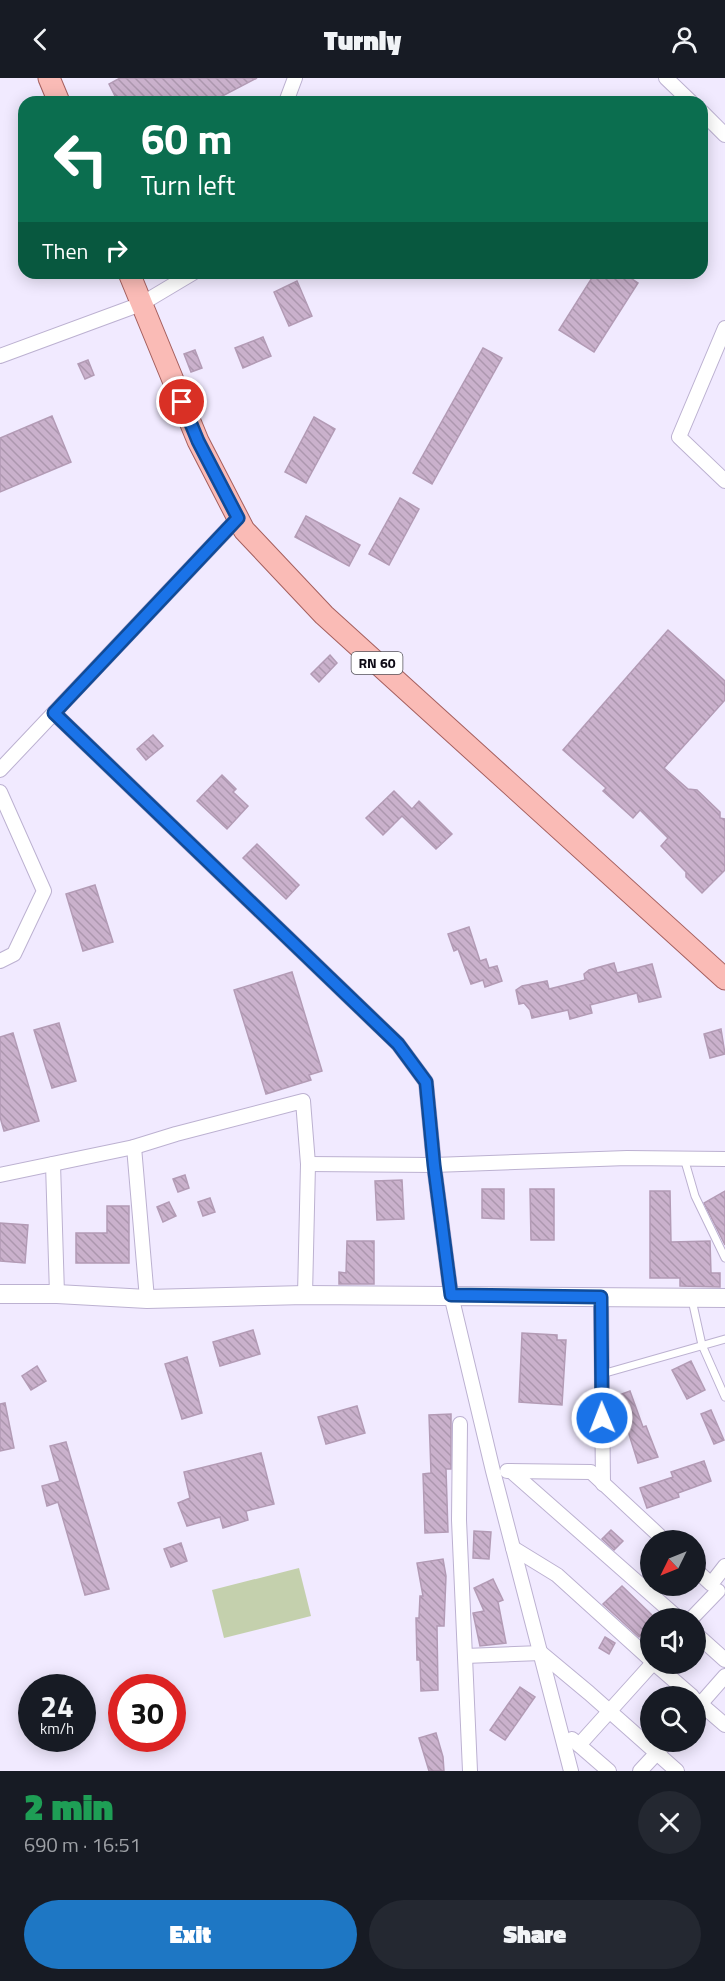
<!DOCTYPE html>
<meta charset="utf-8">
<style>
:root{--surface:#171b24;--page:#242831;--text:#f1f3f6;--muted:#9ea1a6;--accent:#1e77c4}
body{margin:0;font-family:"Titillium Web",sans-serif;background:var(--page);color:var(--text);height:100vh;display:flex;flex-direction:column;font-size:22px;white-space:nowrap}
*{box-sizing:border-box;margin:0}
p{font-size:20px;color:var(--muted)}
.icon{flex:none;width:33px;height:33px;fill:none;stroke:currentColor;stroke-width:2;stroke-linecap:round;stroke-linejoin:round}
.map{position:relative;height:1693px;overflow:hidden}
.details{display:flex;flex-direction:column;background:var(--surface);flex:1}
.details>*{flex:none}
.guide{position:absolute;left:18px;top:18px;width:690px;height:183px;border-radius:18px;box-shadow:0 3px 15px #0003;background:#0b6e4f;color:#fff;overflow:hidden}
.needle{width:39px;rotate:227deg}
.controls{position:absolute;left:640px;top:1452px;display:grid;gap:12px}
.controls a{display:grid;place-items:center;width:66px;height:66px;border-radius:50%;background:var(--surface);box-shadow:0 3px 15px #0003;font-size:30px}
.speed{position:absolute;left:18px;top:1596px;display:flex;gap:12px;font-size:30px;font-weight:700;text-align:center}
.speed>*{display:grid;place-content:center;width:78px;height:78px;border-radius:50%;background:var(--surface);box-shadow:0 3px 15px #0003;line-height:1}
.speed small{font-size:15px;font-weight:400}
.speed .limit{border:9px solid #d22;background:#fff;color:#111}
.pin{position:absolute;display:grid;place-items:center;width:51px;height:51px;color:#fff;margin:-26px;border:3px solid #fff;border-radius:50%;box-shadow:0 2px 6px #0007}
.me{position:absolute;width:66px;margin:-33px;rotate:359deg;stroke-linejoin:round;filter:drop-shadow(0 0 4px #0008)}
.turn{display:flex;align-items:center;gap:21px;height:126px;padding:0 24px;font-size:27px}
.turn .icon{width:78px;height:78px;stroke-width:2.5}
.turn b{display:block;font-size:42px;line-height:51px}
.then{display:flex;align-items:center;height:57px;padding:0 24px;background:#0003;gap:12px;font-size:22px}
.round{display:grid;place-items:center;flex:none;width:63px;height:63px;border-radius:32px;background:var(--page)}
.overview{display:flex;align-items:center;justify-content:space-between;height:102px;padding:0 24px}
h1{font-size:36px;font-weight:800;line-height:45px;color:#1e9e55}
.button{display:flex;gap:12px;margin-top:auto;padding:12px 24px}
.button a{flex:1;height:69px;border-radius:36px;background:var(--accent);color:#fff;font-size:24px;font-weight:800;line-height:69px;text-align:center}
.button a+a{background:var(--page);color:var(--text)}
header{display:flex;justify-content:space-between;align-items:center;height:78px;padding:0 24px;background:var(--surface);font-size:27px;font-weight:800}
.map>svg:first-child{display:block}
.green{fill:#c4d0ad}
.building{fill:url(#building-back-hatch);stroke:#b39bb5;stroke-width:1.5}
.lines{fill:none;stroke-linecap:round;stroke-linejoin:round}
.service-casing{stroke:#bcb1d1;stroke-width:9}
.minor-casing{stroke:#bcb1d1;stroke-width:16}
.secondary-casing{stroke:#bcb1d1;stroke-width:20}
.primary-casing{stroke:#a55f5e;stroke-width:23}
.service{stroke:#fff;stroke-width:7}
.minor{stroke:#fff;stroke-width:14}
.secondary{stroke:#fff;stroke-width:18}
.primary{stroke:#fabbb6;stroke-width:21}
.route-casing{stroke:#114b97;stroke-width:15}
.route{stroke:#1a73e8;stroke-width:10}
.labels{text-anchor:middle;stroke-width:4.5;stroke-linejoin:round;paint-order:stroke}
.shield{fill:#fff;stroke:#56545b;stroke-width:1.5}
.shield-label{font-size:14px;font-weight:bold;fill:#0e0a15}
</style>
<header><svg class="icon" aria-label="back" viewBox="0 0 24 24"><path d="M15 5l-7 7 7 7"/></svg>Turnly<svg class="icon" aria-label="person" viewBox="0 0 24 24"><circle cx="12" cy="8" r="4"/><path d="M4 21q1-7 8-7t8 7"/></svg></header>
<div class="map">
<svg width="725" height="1693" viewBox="0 0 725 1693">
<defs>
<pattern id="building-back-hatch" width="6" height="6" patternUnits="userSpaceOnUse" patternTransform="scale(1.5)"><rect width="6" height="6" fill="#cab1cc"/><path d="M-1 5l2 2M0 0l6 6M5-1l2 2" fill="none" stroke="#ac97ae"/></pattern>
</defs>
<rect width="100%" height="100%" fill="#f1eaff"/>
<!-- green -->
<polygon class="green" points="299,1490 311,1538 224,1560 212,1512"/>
<!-- building -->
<g class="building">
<polygon points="120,0 257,0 211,24 118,24 109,6"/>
<polygon points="595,195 623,195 638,205 594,274 559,252"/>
<polygon points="297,203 312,238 289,248 274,214"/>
<polygon points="263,259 271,278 243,290 235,270"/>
<polygon points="483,270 502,280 432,406 413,395"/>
<polygon points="195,272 202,290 191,294 184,276"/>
<polygon points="88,282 94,297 85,301 78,286"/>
<polygon points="52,338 71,384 0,414 0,360"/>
<polygon points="314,339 335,351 306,405 285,394"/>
<polygon points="400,420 419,431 389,487 369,476"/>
<polygon points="306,438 360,467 349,488 295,459"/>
<polygon points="668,552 725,603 725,622 664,690 688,711 697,712 720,734 720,740 725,741 725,792 702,815 686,799 686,794 661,768 668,760 640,732 633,740 603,713 606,710 563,672"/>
<polygon points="330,577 337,585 319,604 311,596"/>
<polygon points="153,657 163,668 146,682 137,671"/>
<polygon points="222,697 236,711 233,714 248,728 227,751 197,723"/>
<polygon points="394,713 412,731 419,723 452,756 436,771 402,738 383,757 366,740"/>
<polygon points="257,766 299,807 286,821 243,780"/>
<polygon points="95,807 113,864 83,873 66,816"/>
<polygon points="469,849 480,883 486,881 489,890 497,888 502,903 485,909 483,902 471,906 458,871 454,873 448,856"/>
<polygon points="614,885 617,895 652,886 661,919 639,924 637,915 590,927 592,935 570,941 568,932 532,940 530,932 524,925 519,926 516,912 522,908 547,903 549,911 585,902 584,896 589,892"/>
<polygon points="292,894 322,993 309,997 311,1002 266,1016 234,912"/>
<polygon points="59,945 76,1003 52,1010 34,952"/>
<polygon points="721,951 725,976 710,980 704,956"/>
<polygon points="13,955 39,1043 4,1053 0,1039 0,959"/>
<polygon points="185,1097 189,1110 178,1114 173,1101"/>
<polygon points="402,1102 404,1141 377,1142 375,1103"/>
<polygon points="482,1111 504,1111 504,1141 482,1140"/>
<polygon points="530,1111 554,1111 554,1162 531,1162"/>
<polygon points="650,1113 670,1113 671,1164 710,1163 711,1195 720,1195 720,1209 680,1208 680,1200 650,1200"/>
<polygon points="725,1113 725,1167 704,1125"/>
<polygon points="210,1120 215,1134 203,1138 198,1124"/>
<polygon points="169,1124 176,1138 163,1144 157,1129"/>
<polygon points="107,1128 129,1128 129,1185 76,1185 76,1155 107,1155"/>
<polygon points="0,1145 28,1147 25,1185 0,1183"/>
<polygon points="347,1163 374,1163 374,1206 339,1206 339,1194 346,1195"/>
<polygon points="253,1252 260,1276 220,1288 213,1264"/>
<polygon points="522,1255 557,1257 557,1262 566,1262 562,1327 519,1324"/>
<polygon points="187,1279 202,1335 182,1341 165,1286"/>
<polygon points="691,1283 705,1312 687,1321 672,1292"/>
<polygon points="37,1288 46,1303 31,1312 22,1298"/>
<polygon points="630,1313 643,1349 646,1348 658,1379 638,1385 628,1353 622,1355 611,1324 611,1320"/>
<polygon points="5,1325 14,1370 0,1373 0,1326"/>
<polygon points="357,1328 365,1355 326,1366 318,1339"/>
<polygon points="711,1332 724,1362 714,1366 701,1336"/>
<polygon points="451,1336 451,1391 446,1391 448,1454 425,1455 423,1396 431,1395 429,1337"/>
<polygon points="66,1364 109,1511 85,1517 58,1424 47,1428 42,1408 60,1403 50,1368"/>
<polygon points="261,1375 274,1426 246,1433 248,1442 223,1450 220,1439 187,1448 178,1425 190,1420 184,1394"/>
<polygon points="704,1383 711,1403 678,1415 679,1419 647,1430 640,1410 673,1399 671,1394"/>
<polygon points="611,1452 623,1463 614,1472 602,1461"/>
<polygon points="474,1453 491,1454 489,1481 473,1480"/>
<polygon points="181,1465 187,1483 171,1489 164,1471"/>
<polygon points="443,1481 446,1498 444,1548 437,1548 438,1612 421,1613 420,1582 417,1582 416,1540 419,1540 420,1518 423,1518 417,1485"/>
<polygon points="493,1501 503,1522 498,1524 506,1565 480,1568 473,1535 484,1533 474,1510"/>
<polygon points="622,1508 655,1540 651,1540 651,1546 639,1559 603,1526"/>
<polygon points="605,1559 615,1565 609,1576 599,1570"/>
<polygon points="520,1609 535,1619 505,1662 490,1652"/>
<polygon points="436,1655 443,1679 444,1693 429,1693 419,1660"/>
</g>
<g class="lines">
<defs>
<g id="service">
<polyline points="684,1080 695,1118 725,1180"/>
<polyline points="692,1222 702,1267 725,1319"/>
<polyline points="602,1296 725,1261"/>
</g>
<g id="minor">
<polyline points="666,0 691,24"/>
<polyline points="286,24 295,0"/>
<polyline points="702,34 725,57"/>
<polyline points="725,250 679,359 725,403"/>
<polyline points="0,278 141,226 193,195"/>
<polyline points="54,635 398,966 426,1004 434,1087 451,1217 493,1393 571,1693"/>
<polyline points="0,692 238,440"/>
<polyline points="0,714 44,813 14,876 0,883"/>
<polyline points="134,1069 147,1221"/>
<polyline points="53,1086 57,1216"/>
<polyline points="308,1086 434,1087 627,1080 725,1081"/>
<polyline points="0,1097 134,1069 176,1056 303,1023 308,1086 305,1217"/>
<polyline points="601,1219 603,1406"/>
<polyline points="460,1346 459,1442 470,1693"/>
<polyline points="507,1393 591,1394 664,1462"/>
<polyline points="511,1393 678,1540"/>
<polyline points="513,1470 557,1497 651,1582"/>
<polyline points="696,1492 711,1506 725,1488"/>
<polyline points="692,1540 718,1513"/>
<polyline points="696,1556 725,1582"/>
<polyline points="465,1578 541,1575 589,1615 677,1693"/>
<polyline points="655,1586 692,1618"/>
<polyline points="696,1622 725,1647"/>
<polyline points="696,1631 725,1598"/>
<polyline points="572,1661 609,1693"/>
<polyline points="579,1667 652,1586"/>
<polyline points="640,1693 667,1664"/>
</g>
<polyline id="secondary" points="0,1216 57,1216 147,1221 305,1217 725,1220"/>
<g id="primary">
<polyline points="49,0 59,24"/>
<polyline points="129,195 198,363 244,452 324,537 725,901"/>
</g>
</defs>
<!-- service casing -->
<use href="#service" class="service-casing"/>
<!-- minor casing -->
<use href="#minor" class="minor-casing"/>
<!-- secondary casing -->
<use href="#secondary" class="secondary-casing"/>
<!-- primary casing -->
<use href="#primary" class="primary-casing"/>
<!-- service -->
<use href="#service" class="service"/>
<!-- minor -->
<use href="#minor" class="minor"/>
<!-- secondary -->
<use href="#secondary" class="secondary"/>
<!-- primary -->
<use href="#primary" class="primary"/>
</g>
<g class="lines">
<defs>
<polyline id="route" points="182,324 198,363 238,440 54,635 398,966 426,1004 434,1087 451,1217 601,1219 602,1340"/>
</defs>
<!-- route casing -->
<use href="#route" class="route-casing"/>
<!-- route -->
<use href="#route" class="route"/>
</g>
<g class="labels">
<!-- shield labels -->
<rect class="shield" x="351.5" y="574" width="51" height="22" rx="4.5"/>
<g class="shield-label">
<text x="377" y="590">RN 60</text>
</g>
</g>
</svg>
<div class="controls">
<a><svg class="needle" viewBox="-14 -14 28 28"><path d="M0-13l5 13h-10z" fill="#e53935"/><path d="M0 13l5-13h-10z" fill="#9ea1a6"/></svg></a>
<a><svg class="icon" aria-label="sound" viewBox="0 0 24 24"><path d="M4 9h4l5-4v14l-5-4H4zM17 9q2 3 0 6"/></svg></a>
<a><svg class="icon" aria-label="search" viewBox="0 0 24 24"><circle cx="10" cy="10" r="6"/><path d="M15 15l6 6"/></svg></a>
</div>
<div class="speed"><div>24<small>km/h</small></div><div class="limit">30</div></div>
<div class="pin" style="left:182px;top:324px;background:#d93025"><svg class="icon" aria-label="arrive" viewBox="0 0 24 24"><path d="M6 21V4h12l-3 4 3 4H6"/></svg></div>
<svg class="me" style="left:602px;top:1340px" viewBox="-20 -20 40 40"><circle r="17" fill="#1a73e8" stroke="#fff" stroke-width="3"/><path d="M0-11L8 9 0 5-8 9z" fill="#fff"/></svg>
<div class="guide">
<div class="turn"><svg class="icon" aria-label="left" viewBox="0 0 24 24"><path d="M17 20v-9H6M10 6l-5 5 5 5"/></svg><div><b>60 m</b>Turn left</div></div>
<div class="then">Then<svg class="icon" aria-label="right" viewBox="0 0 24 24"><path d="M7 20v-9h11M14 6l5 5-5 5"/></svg></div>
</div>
</div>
<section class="details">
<div class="overview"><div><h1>2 min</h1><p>690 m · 16:51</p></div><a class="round"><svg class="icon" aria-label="close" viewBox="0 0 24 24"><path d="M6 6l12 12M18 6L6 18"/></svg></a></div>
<div class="button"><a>Exit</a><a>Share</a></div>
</section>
